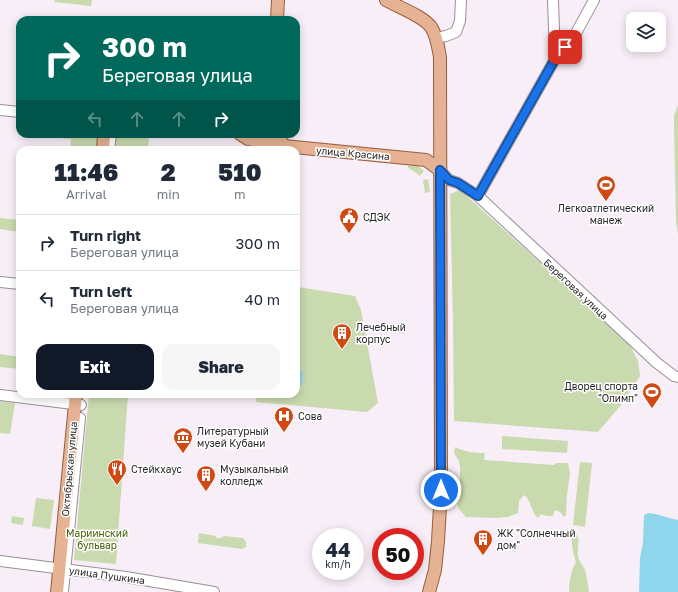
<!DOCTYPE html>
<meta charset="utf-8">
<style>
:root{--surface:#fff;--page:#f6f6f7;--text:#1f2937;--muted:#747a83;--line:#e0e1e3;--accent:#111827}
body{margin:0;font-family:"Golos Text",sans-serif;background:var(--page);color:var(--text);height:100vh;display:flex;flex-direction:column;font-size:15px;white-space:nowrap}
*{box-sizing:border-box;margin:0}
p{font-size:13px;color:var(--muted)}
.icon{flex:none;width:22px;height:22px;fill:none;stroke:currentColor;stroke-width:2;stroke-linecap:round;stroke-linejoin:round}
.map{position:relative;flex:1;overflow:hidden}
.drawer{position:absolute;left:16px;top:146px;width:284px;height:252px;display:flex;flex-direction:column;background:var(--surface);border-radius:12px;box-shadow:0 2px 10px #0003}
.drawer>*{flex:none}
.guide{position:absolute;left:16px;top:16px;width:284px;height:122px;border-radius:12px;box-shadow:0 2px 10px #0003;background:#00695c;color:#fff;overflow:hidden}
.fabs{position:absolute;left:626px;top:12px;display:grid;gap:8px}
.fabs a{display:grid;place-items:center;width:40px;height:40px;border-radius:8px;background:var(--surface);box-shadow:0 2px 10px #0003;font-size:20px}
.speed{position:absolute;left:312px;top:528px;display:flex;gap:8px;font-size:20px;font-weight:700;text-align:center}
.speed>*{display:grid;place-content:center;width:52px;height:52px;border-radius:50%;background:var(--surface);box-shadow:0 2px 10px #0003;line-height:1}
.speed small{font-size:10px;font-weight:400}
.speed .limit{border:6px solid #d22;background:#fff;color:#111}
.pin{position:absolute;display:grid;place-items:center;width:34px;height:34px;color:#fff;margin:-17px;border-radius:8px;box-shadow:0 2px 6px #0006}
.me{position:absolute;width:44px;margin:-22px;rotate:0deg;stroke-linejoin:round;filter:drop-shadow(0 0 3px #0008)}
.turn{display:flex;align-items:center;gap:14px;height:84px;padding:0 20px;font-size:18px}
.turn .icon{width:52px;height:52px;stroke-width:2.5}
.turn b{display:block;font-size:28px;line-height:34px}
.lanes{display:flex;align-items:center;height:38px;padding:0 20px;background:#0003;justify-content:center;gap:20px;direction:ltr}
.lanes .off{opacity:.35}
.eta{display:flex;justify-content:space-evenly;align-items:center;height:68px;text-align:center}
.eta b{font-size:24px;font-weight:800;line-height:28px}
.action{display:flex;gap:8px;margin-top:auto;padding:8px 20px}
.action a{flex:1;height:46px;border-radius:12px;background:var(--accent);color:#fff;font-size:16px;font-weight:800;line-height:46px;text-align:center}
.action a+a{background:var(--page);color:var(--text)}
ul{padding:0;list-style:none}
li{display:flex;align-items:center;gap:12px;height:56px;padding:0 20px;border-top:1px solid var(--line)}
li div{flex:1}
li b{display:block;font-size:15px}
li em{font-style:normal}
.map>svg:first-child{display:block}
.green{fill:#cadaaf}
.water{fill:#8fd6ec}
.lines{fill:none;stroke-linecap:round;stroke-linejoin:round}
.minor-casing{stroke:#988f97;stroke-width:12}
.major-casing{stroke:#975e3f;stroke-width:14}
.minor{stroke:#fff;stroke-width:10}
.major{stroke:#e5b294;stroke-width:12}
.route-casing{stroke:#114b97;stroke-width:10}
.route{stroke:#1a73e8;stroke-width:7}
.labels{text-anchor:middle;stroke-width:3;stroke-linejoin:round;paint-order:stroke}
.street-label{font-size:10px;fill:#282427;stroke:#fff}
.poi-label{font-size:10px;fill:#282427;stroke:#fff;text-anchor:start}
.park-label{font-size:10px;fill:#475d07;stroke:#fff}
</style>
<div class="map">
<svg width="678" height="592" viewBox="0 0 678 592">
<rect width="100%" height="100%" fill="#f8eef7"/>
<!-- green -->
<g class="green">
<polygon points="55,0 92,0 91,6 54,2"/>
<polygon points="678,105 678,234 676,222 674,124 674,116"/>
<polygon points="59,134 98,134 96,150 70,150 71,139 59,138"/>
<polygon points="115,134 156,134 155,138 149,138 148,150 114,150"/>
<polygon points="409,162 416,164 424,171 420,176 412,170 408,168"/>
<polygon points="428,179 430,192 425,193 423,180"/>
<polygon points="460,190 629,343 638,361 640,376 622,404 598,432 454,421 453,320 450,194"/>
<polygon points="0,218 20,220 20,232 0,229"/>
<polygon points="298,287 355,296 361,310 378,403 367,412 256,402 257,394 296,394 296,309"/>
<polygon points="0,354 20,357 20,369 0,367"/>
<polygon points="89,394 128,394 116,564 74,560"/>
<polygon points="0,401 15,403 10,434 0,433"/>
<polygon points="502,436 568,441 567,453 502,449"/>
<path d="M455,447C465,452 474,453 485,453L484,460L554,465L556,463H568L570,474L567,495L566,515L564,517L560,512L555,510L553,516H547L541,514L538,518C530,511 532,501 524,495L519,501L518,513L508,517L497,518L466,517L458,508L457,496L460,492L462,487L460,482V469L459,461L454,453Z"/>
<polygon points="580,462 592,463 585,527 573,525"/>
<polygon points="36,498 54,500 50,529 32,526"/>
<polygon points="12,516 24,518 23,525 11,523"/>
<path d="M575,532C581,538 577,548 578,556C579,562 583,565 585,570C587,577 588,585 589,592H569C569,582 571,571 576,562C573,553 571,544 572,534Z"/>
<polygon points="199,533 216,536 216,538 221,538 224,536 243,538 246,542 246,547 242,549 198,543"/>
</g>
<!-- water -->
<g class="water">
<polygon points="296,370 303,371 302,385 296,384"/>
<path d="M649,513C659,514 668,518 678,520V592H639L640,558L643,542L644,515Z"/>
</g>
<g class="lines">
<defs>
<g id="minor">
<polyline points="553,0 555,59"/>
<polyline points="436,38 446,36 456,32 460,21 461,0"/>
<polyline points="0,110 20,112"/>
<polyline points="109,150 111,134"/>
<polyline points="440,170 449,180 458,183 478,196 657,363 674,376 678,377"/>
<polyline points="478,196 555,59 575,35 594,0"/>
<polyline points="0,282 20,284"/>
<polyline points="0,395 81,405"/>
<polyline points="0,561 126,577 214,592"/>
<polyline points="63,592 80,418"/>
</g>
<g id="major">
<path d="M386,0C398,7 423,16 431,27C437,36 438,47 440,57L441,489L438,541L435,570L429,592"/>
<polyline points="277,20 278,0"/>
<polyline points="240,134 248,139 284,146 426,160 440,170"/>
<polyline points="276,134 284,146"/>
<polyline points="103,150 104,134"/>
<polyline points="57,592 76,394"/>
</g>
</defs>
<!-- minor casing -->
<use href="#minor" class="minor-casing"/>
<!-- major casing -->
<use href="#major" class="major-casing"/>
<!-- minor -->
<use href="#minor" class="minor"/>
<!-- major -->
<use href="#major" class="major"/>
</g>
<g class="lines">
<defs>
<polyline id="route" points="441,490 440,170 449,180 458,183 478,196 555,59 565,47"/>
</defs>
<!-- route casing -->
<use href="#route" class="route-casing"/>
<!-- route -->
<use href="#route" class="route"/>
</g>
<!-- icons -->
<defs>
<symbol id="stadium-pin" viewBox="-11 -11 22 30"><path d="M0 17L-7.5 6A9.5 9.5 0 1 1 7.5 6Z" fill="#d04912" stroke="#fff"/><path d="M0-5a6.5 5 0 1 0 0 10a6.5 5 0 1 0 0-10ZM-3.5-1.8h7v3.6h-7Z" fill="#fff"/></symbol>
<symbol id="civic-pin" viewBox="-11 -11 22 30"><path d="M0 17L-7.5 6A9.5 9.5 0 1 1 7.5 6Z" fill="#d04912" stroke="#fff"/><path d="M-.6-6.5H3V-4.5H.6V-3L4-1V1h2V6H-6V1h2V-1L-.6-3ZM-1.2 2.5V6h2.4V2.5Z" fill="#fff"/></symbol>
<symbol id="building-pin" viewBox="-11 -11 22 30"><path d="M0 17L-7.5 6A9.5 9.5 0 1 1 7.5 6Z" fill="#d04912" stroke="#fff"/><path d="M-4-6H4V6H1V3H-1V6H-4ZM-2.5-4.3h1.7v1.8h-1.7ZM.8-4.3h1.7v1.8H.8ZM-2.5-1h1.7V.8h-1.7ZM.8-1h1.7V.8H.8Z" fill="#fff"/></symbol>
<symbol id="hospital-pin" viewBox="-11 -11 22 30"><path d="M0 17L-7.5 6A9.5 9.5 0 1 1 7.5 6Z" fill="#d04912" stroke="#fff"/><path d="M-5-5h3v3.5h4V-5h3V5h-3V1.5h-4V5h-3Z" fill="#fff"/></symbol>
<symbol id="museum-pin" viewBox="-11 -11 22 30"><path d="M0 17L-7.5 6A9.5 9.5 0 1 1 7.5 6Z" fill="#d04912" stroke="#fff"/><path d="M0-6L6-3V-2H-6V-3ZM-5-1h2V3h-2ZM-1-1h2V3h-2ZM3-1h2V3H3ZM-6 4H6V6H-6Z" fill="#fff"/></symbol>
<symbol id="restaurant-pin" viewBox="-11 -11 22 30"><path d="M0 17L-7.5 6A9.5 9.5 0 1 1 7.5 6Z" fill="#d04912" stroke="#fff"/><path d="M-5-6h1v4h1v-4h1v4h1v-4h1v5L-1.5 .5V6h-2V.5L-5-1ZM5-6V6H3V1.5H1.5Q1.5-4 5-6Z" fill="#fff"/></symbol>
</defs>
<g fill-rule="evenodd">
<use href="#stadium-pin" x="595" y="174" width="22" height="30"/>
<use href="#civic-pin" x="338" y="206" width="22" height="30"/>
<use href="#building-pin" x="331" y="322" width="22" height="30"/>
<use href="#stadium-pin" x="641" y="381" width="22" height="30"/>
<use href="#hospital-pin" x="273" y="405" width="22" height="30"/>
<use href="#museum-pin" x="172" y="426" width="22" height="30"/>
<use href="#restaurant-pin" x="106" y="458" width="22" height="30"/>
<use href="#building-pin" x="195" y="464" width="22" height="30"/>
<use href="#building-pin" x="472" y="528" width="22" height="30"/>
</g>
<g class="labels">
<!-- street labels -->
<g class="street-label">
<text transform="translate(353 153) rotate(5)" y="4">улица Красина</text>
<text transform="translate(576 289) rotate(43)" y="4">Береговая улица</text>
<text transform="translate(69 469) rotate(-85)" y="4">Октябрьская улица</text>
<text transform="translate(107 575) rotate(8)" y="4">улица Пушкина</text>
</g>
<!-- poi labels -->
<g class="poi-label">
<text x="606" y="212" text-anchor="middle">Легкоатлетический<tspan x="606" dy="12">манеж</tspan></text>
<text x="363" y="221">СДЭК</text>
<text x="356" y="331">Лечебный<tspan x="356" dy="12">корпус</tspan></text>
<text x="638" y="390" text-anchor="end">Дворец спорта<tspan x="638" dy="12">"Олимп"</tspan></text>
<text x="298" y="420">Сова</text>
<text x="197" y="435">Литературный<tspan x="197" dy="12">музей Кубани</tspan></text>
<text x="131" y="473">Стейкхаус</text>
<text x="220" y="473">Музыкальный<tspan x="220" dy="12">колледж</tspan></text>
<text x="497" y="537">ЖК "Солнечный<tspan x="497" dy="12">дом"</tspan></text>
</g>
<!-- park labels -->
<g class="park-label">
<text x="97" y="537">Мариинский<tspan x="97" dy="12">бульвар</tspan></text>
</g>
</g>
</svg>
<div class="fabs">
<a><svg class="icon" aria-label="layers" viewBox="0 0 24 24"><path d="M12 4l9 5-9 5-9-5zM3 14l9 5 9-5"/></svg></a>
</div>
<div class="speed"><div>44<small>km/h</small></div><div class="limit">50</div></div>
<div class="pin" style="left:565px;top:47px;background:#d93025"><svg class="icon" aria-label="arrive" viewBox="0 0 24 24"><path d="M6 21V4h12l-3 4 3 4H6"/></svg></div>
<svg class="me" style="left:441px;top:490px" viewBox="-20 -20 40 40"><circle r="17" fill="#1a73e8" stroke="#fff" stroke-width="3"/><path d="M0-11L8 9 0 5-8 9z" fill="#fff"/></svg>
<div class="guide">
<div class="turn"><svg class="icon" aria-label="right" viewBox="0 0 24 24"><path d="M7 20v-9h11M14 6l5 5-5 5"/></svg><div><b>300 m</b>Береговая улица</div></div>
<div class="lanes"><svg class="icon off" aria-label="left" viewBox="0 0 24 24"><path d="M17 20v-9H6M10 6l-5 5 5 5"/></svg><svg class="icon off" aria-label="ahead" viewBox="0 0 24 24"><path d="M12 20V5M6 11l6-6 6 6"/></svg><svg class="icon off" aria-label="ahead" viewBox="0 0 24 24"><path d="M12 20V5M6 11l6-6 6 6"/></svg><svg class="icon" aria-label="right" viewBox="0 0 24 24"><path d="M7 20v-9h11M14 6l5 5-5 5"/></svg></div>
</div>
<section class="drawer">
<div class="eta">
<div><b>11:46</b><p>Arrival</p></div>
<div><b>2</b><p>min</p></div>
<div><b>510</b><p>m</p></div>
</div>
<ul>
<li><svg class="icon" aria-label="right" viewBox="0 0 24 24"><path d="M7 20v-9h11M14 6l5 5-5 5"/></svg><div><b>Turn right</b><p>Береговая улица</p></div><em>300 m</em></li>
<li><svg class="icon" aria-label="left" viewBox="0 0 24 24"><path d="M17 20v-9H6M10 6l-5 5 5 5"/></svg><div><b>Turn left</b><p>Береговая улица</p></div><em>40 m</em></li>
</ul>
<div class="action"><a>Exit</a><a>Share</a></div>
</section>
</div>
